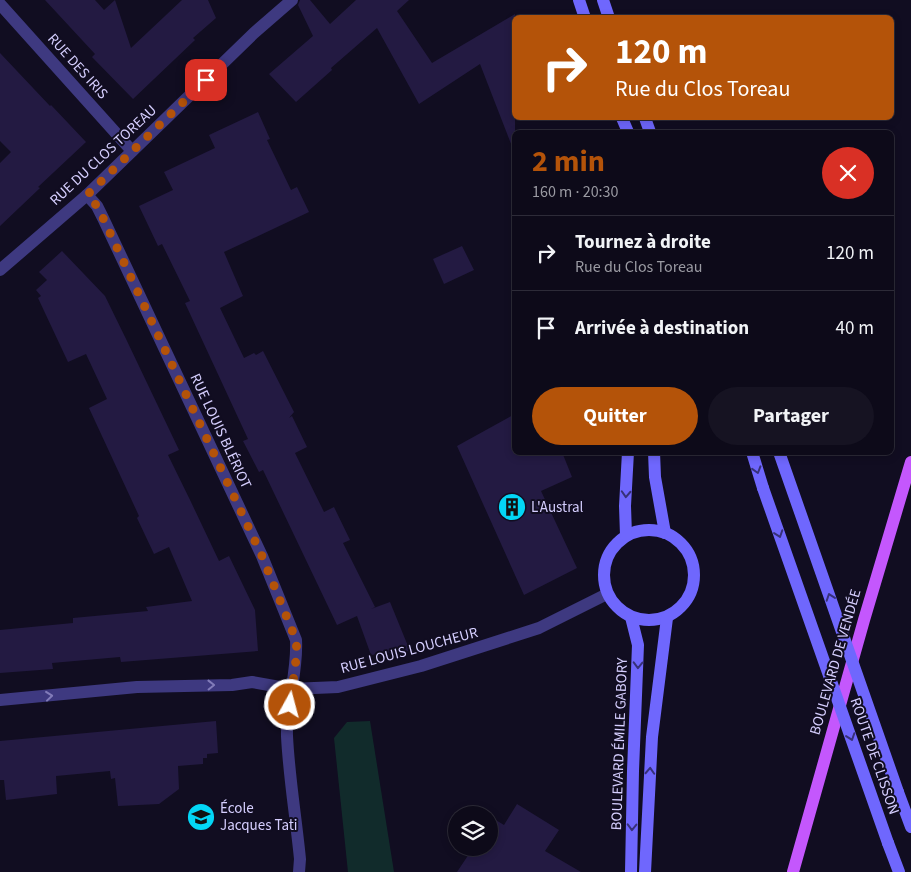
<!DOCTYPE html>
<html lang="fr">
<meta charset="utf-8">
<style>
:root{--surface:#0d0a19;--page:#161322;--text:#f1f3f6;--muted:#9a9aa2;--line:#2d2b38;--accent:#b45309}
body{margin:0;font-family:"Source Sans 3",sans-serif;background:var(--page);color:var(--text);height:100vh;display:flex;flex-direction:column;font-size:19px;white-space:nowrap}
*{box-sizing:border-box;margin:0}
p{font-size:16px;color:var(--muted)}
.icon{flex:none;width:28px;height:28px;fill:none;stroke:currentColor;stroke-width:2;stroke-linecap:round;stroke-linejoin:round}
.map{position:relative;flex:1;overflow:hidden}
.drawer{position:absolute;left:512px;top:130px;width:382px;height:325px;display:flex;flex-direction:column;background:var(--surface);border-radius:8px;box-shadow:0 2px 8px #0003,0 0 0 1px var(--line)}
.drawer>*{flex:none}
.guide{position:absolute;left:512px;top:15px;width:382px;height:105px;border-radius:8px;box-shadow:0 2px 8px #0003,0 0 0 1px var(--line);background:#b45309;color:#fff;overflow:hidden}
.buttons{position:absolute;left:448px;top:806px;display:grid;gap:10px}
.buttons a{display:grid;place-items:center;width:50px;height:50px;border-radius:50%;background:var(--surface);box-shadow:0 2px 8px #0003,0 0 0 1px var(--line);font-size:25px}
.pin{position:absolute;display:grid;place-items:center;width:42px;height:42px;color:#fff;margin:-21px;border-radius:10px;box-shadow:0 2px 8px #0006}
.me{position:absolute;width:55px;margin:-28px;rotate:7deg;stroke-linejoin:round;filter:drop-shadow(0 0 4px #0008)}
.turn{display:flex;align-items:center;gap:18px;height:105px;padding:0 20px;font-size:22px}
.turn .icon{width:65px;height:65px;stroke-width:2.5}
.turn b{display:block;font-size:35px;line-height:42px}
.round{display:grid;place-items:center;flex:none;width:52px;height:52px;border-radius:26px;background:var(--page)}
.summary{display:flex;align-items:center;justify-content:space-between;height:85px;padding:0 20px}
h1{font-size:30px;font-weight:700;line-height:38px;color:var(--accent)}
.cta{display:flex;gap:10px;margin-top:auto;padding:10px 20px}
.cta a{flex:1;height:58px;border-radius:30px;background:var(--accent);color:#fff;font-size:20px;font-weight:700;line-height:58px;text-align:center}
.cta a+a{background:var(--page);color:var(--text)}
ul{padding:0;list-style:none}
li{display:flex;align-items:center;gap:15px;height:75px;padding:0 20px;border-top:1px solid var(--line)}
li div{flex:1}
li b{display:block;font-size:19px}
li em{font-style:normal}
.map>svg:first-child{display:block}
.green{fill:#112b2b}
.building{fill:#231a42}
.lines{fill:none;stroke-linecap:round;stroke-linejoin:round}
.minor{stroke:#3e3980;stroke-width:12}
.secondary{stroke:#6f67fd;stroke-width:12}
.primary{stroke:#c457fd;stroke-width:12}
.secondary-bridge{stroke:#6f67fd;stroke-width:12}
.oneway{stroke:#373179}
.oneway2{stroke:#827cb9}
.route{stroke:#b45309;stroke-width:9;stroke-dasharray:0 16.2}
.labels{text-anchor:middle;stroke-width:4;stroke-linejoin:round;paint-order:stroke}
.street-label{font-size:15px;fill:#d5cefe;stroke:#110d21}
.poi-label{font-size:15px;fill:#d5cefe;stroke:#110d21;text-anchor:start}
</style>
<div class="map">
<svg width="911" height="872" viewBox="0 0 911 872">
<rect width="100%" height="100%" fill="#110d21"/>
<!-- green -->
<polygon class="green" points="370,721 394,872 348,872 334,738 347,722"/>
<!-- building -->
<g class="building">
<polygon points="45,0 95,0 104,10 115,0 131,48 182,0 208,0 216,18 193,38 195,40 133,99 92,57 95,54"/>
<polygon points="300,0 310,0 330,24 356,0 409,0 397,11 432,63 515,14 515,149 513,149 480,64 419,104 377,28 331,68 332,70 296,102 269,74 313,36 298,5"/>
<polygon points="0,53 50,106 51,105 86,142 38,187 40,188 0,226 0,163 11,152 0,141"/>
<polygon points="258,112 270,139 267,140 291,190 297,187 309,212 224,252 243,296 220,308 244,358 254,353 256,355 263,351 294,412 289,418 292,416 307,447 295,453 324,512 334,507 350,540 343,543 375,607 371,609 390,602 410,651 371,655 357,616 337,625 263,470 259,472 243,441 248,439 185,303 190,301 162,244 158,246 139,206 173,190 164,172 215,148 209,135"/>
<polygon points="462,246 474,270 444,284 433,259"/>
<polygon points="62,251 105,296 127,341 179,450 168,455 191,502 219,561 229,556 255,610 258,651 121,662 120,657 52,663 53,669 0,673 0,630 73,623 73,618 148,611 146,607 192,601 169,547 154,554 137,518 139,516 89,408 107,399 86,354 68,362 38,298 41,296 36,290 47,280 39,272"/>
<polygon points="515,414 515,452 562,452 572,477 541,491 577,568 524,595 457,446"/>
<polygon points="216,721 218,753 207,754 207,758 203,758 203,764 178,766 179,789 159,804 118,806 115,778 111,779 110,771 56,776 57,794 6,800 4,780 0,780 0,741"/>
<polygon points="517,804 559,830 545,851 581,872 457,872 473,848 489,848 489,816 504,825"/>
</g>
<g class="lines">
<!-- minor -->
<g class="minor">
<polyline points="0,4 132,151"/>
<path d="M87,195L97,206L103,218L262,556L296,640C298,672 286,704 287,736C289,777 296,818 300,859L299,872"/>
<polyline points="0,270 87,195 254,33 292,0"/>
<polyline points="0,700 137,687 232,685 252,682 291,689 338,687 421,666 539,628 607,594"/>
</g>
<!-- secondary -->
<g class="secondary">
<polyline points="579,0 585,18"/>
<polyline points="603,0 609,18"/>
<polyline points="622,118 628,132"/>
<polyline points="645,118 650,132"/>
<polyline points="654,452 655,477 665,533"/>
<polyline points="752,452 763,488"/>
<circle cx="649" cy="575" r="45"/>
<polyline points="626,535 625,506 628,452"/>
<polyline points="631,617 638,645 633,771 631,872"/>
<polyline points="898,792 911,827"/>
<polyline points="888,843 899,872"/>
<polyline points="645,872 652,737 667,618"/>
</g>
<!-- primary -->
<polyline class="primary" points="793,872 864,620 911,462"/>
<!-- secondary-bridge -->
<g class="secondary-bridge">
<polyline points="779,452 898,792"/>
<polyline points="763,488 888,843"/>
</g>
</g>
<!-- one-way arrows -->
<defs><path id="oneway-chevron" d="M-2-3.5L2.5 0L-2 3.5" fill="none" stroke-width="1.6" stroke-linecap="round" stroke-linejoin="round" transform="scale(1.25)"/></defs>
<g class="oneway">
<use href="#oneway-chevron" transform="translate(757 470) rotate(73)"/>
<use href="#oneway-chevron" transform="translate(626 494) rotate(93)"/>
<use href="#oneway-chevron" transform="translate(779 534) rotate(71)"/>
<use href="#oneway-chevron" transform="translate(830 597) rotate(-109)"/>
<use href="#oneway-chevron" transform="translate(638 665) rotate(91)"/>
<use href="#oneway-chevron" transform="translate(851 737) rotate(71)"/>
<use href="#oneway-chevron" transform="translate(650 771) rotate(-87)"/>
<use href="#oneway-chevron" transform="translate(632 827) rotate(91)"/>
</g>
<g class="oneway2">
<use href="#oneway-chevron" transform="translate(211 685) rotate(-1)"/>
<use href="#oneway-chevron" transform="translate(49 696) rotate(-6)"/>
</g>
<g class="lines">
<!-- route -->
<polyline class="route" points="206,80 87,195 97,206 103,218 262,556 296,640 297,652 290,705"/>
</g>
<!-- icons -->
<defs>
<symbol id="building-disc" viewBox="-11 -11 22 22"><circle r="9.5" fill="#03d6f6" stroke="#110d21"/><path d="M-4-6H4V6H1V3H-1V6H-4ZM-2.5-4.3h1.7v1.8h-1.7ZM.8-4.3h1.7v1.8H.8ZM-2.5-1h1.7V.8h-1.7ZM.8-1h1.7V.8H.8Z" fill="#111"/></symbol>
<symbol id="school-disc" viewBox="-11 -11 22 22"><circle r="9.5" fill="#03d6f6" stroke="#110d21"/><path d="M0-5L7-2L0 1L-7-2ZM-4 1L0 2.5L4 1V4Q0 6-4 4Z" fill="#111"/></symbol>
</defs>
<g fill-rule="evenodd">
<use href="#building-disc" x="496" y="491" width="32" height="32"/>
<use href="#school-disc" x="185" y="801" width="32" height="32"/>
</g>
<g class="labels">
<!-- street labels -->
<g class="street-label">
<text transform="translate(78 66) rotate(48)" y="5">RUE DES IRIS</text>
<text transform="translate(103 155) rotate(-43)" y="5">RUE DU CLOS TOREAU</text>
<text transform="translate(221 431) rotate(65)" y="5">RUE LOUIS BLÉRIOT</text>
<text transform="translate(409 650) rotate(-15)" y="5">RUE LOUIS LOUCHEUR</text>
<text transform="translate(835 662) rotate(-74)" y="5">BOULEVARD DE VENDÉE</text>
<text transform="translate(619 744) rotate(-88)" y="5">BOULEVARD ÉMILE GABORY</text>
<text transform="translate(875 756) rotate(71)" y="5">ROUTE DE CLISSON</text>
</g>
<!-- poi labels -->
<g class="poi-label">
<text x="531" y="512">L'Austral</text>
<text x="220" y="813">École<tspan x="220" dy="17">Jacques Tati</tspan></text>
</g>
</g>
</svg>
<div class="buttons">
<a><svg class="icon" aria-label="layers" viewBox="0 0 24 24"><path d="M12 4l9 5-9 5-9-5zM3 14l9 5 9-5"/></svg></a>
</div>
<div class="pin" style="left:206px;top:80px;background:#d93025"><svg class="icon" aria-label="arrive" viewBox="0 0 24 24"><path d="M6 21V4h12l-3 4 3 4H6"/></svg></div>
<svg class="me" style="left:290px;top:705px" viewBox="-20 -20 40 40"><circle r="17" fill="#b45309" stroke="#fff" stroke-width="3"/><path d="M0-11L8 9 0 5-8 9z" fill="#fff"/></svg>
<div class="guide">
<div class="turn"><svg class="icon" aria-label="right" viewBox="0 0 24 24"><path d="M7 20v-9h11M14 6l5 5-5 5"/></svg><div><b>120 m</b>Rue du Clos Toreau</div></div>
</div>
<section class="drawer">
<div class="summary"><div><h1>2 min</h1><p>160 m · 20:30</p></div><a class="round" style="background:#d93025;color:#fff"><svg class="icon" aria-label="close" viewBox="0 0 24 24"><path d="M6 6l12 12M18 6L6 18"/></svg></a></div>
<ul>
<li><svg class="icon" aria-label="right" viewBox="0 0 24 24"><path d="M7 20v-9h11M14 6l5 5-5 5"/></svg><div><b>Tournez à droite</b><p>Rue du Clos Toreau</p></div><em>120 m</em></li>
<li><svg class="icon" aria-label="arrive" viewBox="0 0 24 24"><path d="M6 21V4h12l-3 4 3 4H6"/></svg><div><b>Arrivée à destination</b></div><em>40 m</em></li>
</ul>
<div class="cta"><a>Quitter</a><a>Partager</a></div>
</section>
</div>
